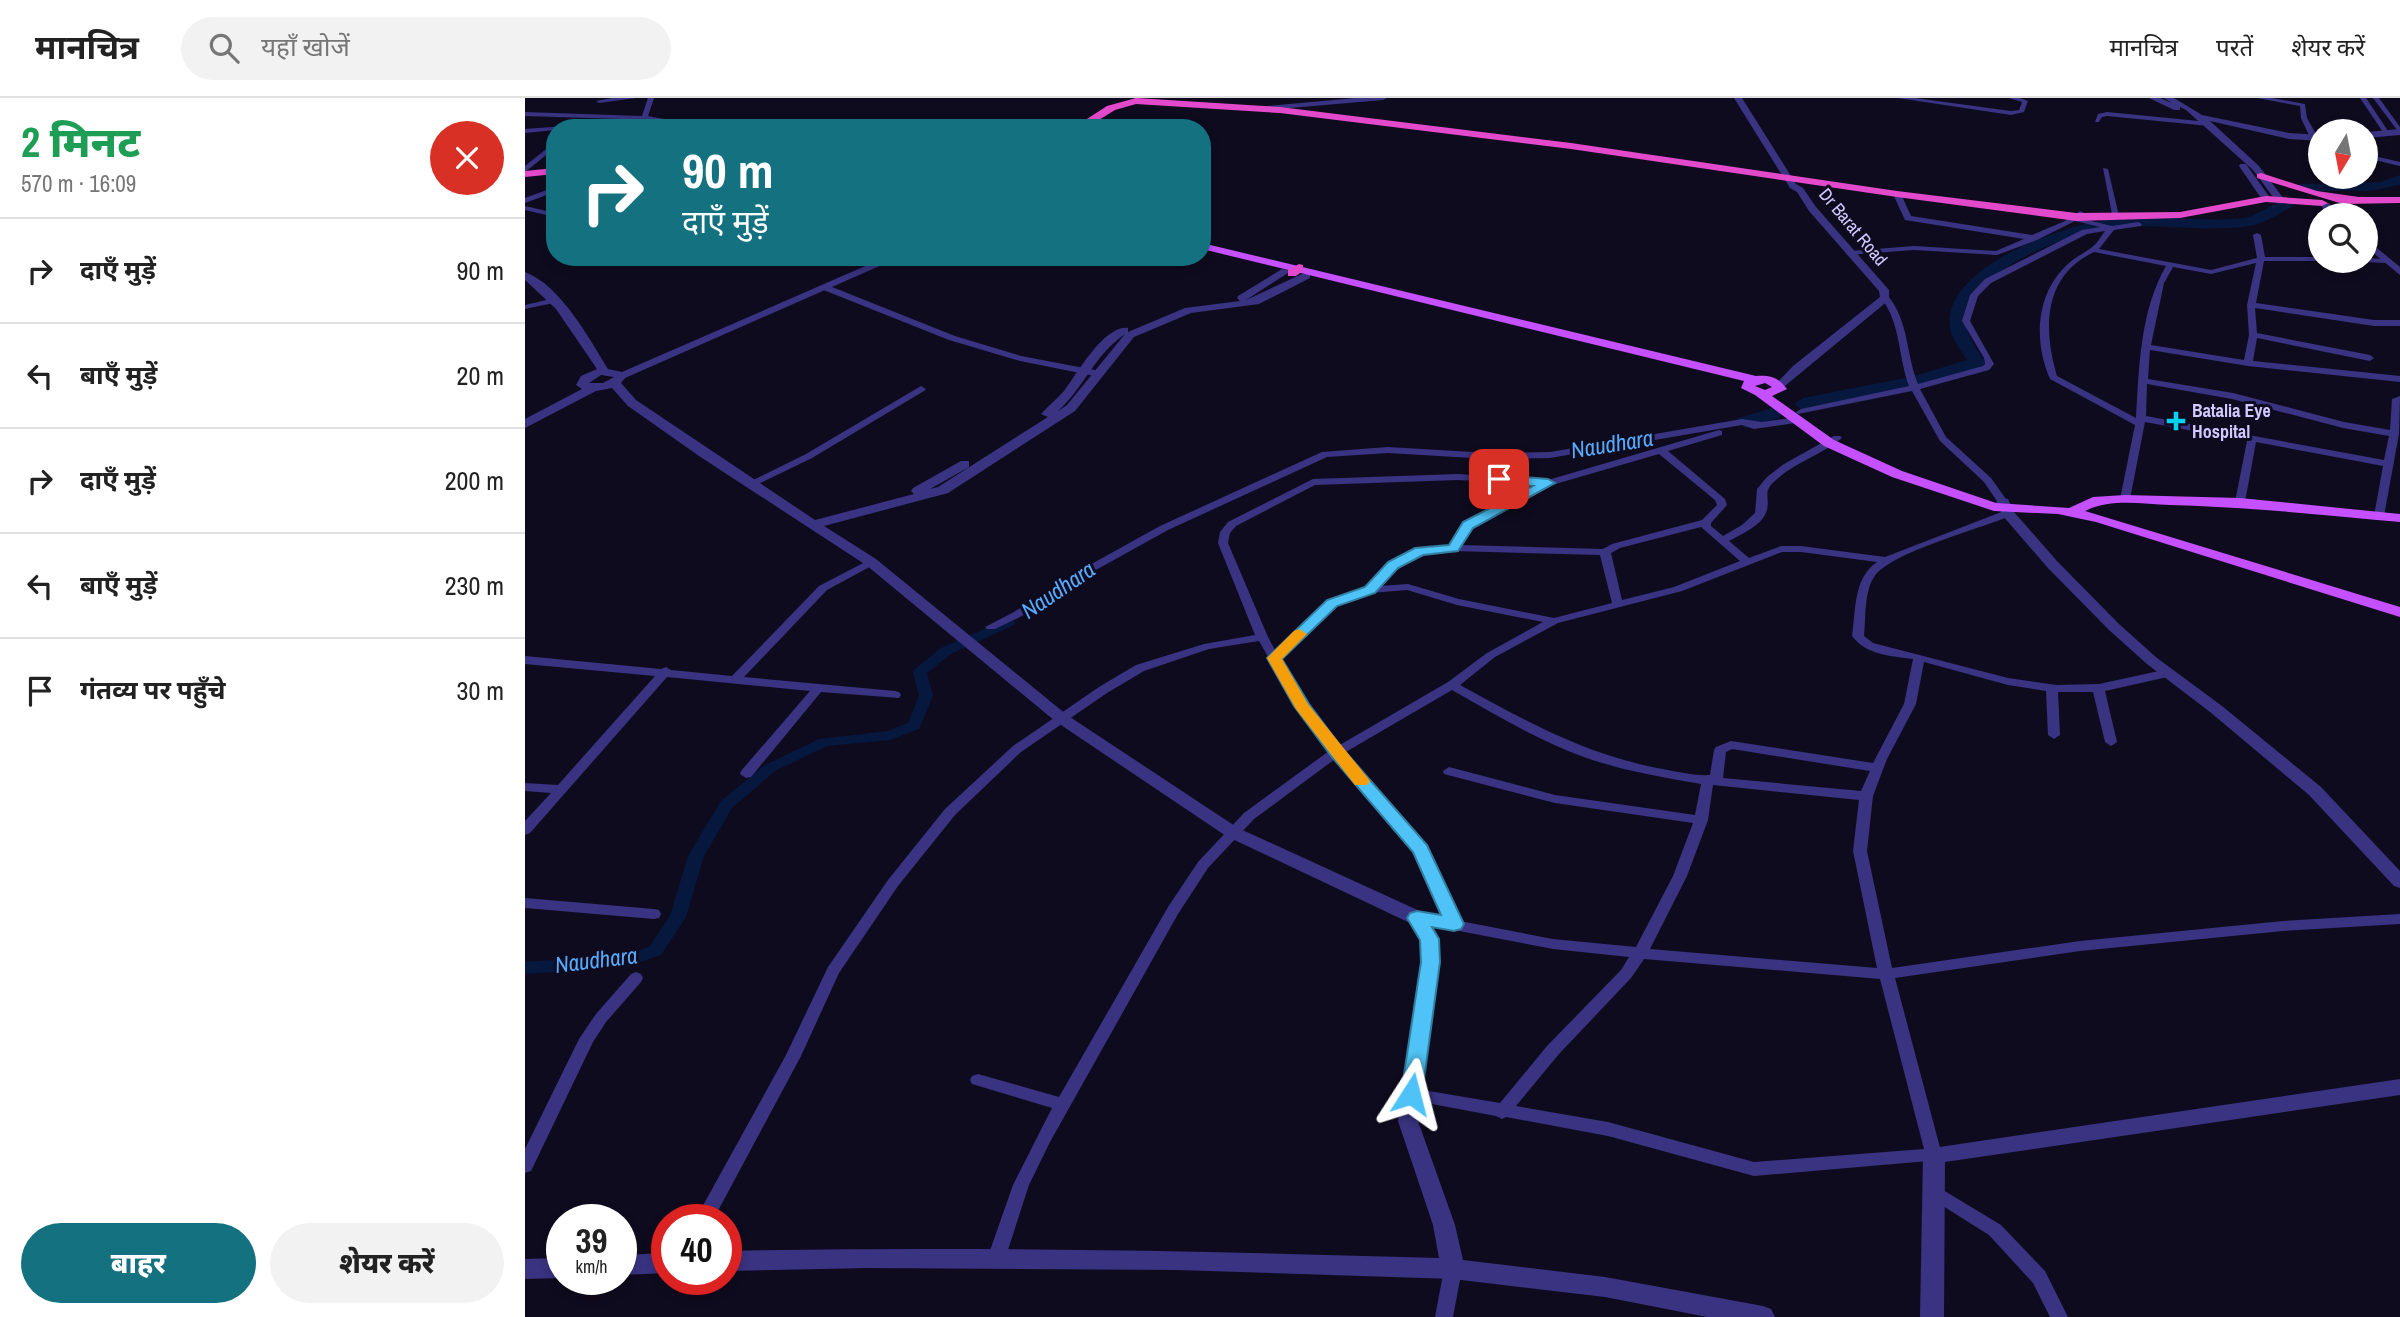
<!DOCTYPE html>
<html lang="hi">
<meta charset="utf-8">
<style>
:root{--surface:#fff;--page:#f2f2f2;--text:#222;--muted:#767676;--line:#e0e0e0;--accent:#137180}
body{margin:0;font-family:"Archivo Narrow","Noto Sans Devanagari",sans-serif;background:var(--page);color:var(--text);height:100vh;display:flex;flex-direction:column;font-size:26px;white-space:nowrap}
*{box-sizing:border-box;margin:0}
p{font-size:23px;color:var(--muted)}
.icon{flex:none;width:38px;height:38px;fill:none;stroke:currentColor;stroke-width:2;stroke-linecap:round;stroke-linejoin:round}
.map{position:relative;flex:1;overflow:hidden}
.drawer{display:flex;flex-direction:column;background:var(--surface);width:525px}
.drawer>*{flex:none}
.banner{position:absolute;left:21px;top:21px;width:665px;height:147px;border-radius:28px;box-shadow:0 4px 10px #0003;background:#137180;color:#fff;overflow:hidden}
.needle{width:46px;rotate:190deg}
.controls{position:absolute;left:1783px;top:21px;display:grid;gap:14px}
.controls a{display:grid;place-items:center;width:70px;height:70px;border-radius:50%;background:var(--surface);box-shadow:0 4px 10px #0003;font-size:35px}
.speed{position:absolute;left:21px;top:1106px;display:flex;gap:14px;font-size:35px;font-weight:700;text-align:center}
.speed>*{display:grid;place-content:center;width:91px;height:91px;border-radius:50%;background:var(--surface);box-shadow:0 4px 10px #0003;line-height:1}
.speed small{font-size:18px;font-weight:400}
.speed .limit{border:10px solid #d22;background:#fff;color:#111}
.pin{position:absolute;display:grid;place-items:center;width:60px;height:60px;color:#fff;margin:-30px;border-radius:14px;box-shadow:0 4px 10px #0006}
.me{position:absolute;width:77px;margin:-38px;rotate:9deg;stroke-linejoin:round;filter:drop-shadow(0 0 5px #0008)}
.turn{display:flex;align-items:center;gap:24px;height:147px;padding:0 21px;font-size:32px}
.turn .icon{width:91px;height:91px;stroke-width:2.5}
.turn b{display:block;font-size:49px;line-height:60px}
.round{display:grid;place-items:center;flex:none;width:74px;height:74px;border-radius:37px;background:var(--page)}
.head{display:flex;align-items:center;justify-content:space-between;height:119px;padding:0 21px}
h1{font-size:42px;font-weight:800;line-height:52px;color:#1e9e55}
.action{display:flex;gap:14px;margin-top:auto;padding:14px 21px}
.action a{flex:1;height:80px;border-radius:42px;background:var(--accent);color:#fff;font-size:28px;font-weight:800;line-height:80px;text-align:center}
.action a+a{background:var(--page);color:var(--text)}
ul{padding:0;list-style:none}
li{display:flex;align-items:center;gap:21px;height:105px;padding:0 21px;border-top:2px solid var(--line)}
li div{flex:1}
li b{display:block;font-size:26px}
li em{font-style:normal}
header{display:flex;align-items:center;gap:42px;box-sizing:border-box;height:98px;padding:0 35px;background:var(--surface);border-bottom:2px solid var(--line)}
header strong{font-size:33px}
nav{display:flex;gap:38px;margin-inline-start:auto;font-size:24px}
.search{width:490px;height:63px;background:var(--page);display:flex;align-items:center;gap:18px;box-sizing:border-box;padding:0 24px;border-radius:38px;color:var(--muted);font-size:26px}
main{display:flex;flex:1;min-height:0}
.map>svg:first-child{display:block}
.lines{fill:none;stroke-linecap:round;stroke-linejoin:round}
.canal{fill:#06183d;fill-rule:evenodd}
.river{fill:#06183d;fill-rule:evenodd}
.minor{fill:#393381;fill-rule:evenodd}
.tertiary{fill:#393381;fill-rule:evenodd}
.primary{fill:#c450ff;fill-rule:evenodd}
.trunk{fill:#e24acb;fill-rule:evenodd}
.route{fill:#4fc3f7;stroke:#337fa1;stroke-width:2}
.slow{fill:#f59e0b}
.poi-dot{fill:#00d2f4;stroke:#0f0b1f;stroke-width:2.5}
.labels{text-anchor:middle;stroke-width:6;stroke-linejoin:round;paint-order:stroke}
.far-street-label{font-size:18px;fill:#d1c9ff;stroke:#0f0b1f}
.far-poi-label{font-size:18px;font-weight:bold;fill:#d1c9ff;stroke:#0f0b1f;text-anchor:start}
.water-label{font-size:23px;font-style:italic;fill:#57abff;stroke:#0f0b1f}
</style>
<header>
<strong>मानचित्र</strong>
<div class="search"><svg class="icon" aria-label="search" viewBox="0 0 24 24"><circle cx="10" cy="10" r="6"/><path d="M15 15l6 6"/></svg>यहाँ खोजें</div>
<nav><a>मानचित्र</a><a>परतें</a><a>शेयर करें</a></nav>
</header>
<main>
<section class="drawer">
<div class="head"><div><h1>2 मिनट</h1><p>570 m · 16:09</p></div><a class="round" style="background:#d93025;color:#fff"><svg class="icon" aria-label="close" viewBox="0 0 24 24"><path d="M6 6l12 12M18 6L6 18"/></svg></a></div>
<ul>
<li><svg class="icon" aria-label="right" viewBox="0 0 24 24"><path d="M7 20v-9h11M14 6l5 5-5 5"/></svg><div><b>दाएँ मुड़ें</b></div><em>90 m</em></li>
<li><svg class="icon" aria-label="left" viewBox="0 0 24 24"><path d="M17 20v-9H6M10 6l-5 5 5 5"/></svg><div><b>बाएँ मुड़ें</b></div><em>20 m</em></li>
<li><svg class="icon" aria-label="right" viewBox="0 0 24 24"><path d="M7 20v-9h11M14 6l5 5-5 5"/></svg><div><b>दाएँ मुड़ें</b></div><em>200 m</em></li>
<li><svg class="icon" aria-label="left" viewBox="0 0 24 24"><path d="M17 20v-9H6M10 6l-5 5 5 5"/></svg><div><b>बाएँ मुड़ें</b></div><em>230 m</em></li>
<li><svg class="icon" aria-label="arrive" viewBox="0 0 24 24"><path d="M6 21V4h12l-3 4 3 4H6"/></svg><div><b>गंतव्य पर पहुँचे</b></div><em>30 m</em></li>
</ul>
<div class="action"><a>बाहर</a><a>शेयर करें</a></div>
</section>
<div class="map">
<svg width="1875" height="1219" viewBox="0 0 1875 1219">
<rect width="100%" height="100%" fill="#0f0b1f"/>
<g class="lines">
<!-- canal -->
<polygon class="canal" points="484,520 491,524 489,527 426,556 402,575 408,598 394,631 365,642 302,648 250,673 207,710 179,758 161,819 136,857 101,869 0,876 0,864 100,857 124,849 145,818 163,758 196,703 240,667 294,641 363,633 383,625 394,598 388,574 390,571 416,550"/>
<!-- river -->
<g class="river">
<polygon points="1875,77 1875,87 1843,93 1780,93 1773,89 1775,86 1856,84"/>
<path d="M1763,101L1770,105L1768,108C1755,115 1739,126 1725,128C1680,135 1632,124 1586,130C1543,135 1438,174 1442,227C1442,241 1454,254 1461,265L1458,269L1395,287L1389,286L1380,290L1278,312L1269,306L1278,300L1380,280L1386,281L1389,278L1442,262C1436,252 1426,241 1425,229C1417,169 1539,127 1586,121C1629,115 1675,125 1719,120C1734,118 1748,104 1763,101Z"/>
<polygon points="1247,310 1254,312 1256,316 1254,320 1220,330 1211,324 1213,320"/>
</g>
<!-- minor -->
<g class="minor">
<polygon points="87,0 111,0 74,5 71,3"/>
<polygon points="123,0 129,0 123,18 187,30 171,30 126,22 0,18 0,14 117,18"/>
<polygon points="1373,0 1390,0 1486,13 1494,12 1497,4 1484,0 1495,0 1503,3 1499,14 1486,17"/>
<polygon points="1732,0 1747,0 1780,6 1782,20 1796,45 1796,49 1788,46 1776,20 1775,8"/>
<polygon points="1835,0 1841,0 1865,36 1864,37 1860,37"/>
<polygon points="1848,0 1854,0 1875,29 1875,36"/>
<polygon points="1582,14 1684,24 1687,26 1684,28 1582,18 1577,19 1574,24 1570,24 1573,16"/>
<polygon points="55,27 54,30 30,30 30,32 0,35 0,31"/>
<polygon points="30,44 30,50 0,74 0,68"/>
<polygon points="1841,56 1875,64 1875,68 1841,60"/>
<polygon points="1578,70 1583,71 1594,118 1587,116"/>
<polygon points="30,89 30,94 0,105 0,100"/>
<path d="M1369,94H1375L1386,118L1507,137L1540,123L1555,113L1559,115L1554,120L1587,128L1613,124L1617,126L1616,128L1589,132L1574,151L1686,172L1732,160L1728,137L1732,135L1736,137L1740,159H1796V163H1798H1739L1731,205L1849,222H1875V228H1849L1730,210L1732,235L1845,257L1849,260L1845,263L1732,240L1728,263L1875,278V284L1723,268L1625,252L1623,281L1708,295L1819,324L1865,332L1867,301L1875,298L1874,336L1859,418L1854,421L1849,418L1858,368L1731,344L1720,404L1715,407L1710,404L1722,343L1620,324L1605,401L1600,404L1596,403L1595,401L1610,327L1525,281C1508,242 1511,194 1544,165C1551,159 1559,155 1566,150C1572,146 1576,138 1580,133L1562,136L1466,185L1453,198L1445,223L1469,266L1464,272L1395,291L1421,339L1466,380L1483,404L1482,406H1474L1459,384L1415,343L1387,293L1273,316L1271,314L1276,311L1384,288C1373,259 1376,225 1356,200L1357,198H1363C1384,223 1381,257 1393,286L1458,268L1460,266L1459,260L1437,223L1445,197L1460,181L1557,132L1575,129L1550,123L1512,142L1472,157L1389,152L1322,157L1321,155L1325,153L1389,148L1471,153L1499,141L1380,122L1368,96ZM1569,154L1641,168C1615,213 1614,270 1611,320L1532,278C1518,231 1518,178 1569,154ZM1731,165L1722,207L1724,237L1719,262L1626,247L1639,185L1648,169L1686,176ZM1622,286L1707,301L1818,330L1864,338L1859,362L1621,318Z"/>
<polygon points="0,108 30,115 30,119 0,112"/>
<polygon points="1841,160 1861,161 1865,163 1861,165 1838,164 1841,163"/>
<polygon points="296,187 302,187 430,238 496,258 575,273 579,276 575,279 495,263 424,242 296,191"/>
<polygon points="30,200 33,200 33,204 0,211 0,207"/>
<polygon points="396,288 401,291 399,293 287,360 229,388 225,389 220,386 281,356"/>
<polygon points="1274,319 1277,320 1277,324 1229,331 1217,327 1025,360 964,361 863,355 802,359 643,432 542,488 497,518 470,531 462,531 460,529 489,514 534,484 635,428 797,354 863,349 964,355 1025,354 1217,321 1237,324"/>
<path d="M1194,332L1197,333V337L1143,353L1200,401L1202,407L1186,425V428L1198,438L1217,427L1230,415L1232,391L1242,379L1259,366L1309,338H1315L1317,340C1297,357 1270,364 1251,382C1237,394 1245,397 1242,412C1238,427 1217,436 1204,443L1224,460L1256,448H1276L1360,459L1479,413H1487V417C1456,431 1365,454 1349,479C1339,494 1341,520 1339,538L1348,545L1483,580L1532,587L1574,586L1643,571L1649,575L1647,578L1580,593L1592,644L1586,648L1580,644L1568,594H1533L1535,637L1529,641L1523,637L1521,593L1483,587L1399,564L1391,606L1362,661L1348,698L1342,753L1367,870L1555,843L1758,823L1875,816V826L1758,833L1555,853L1370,880L1417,1057L1415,1062L1229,1078L1083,1038L981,1019L977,1021L971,1018L880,1001L878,996L880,991L886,990L975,1005L1022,948L1096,872L1104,859L1028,851L887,824L885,820L887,816L892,815L919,820L890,753L810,661L729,721L683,770L653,816L525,1044L504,1087L480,1161L477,1167L471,1169L465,1167L462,1161L488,1087L527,1010L447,986L445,982L447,978L453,976L534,999L643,809L673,764L719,715L804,653L771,608L734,543L684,551L619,573L582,595L496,654L430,717L373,788L314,875L276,958L188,1122H170L261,957L303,869L363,782L420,711L488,648L574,589L611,567L679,546L730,537L693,445L695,434L703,424L788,381L933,376L1023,382ZM1134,356L1190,402L1192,407L1177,422L1087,446L1078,451L935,447L947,429L1027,387ZM933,382L1011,387L939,425L925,447L901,450L877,458L861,470L841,490L803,503L750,552L743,539L703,445L705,435L711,428L790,387ZM1176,429L1215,463L1149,489L1097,502L1086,455L1095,450ZM928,453L1075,457L1087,505L1029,520L934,501L883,486L855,488C879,463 894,456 928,453ZM1257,454H1276L1352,464C1328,480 1331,513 1327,538C1341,557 1366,558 1388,561L1379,606L1348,665L1206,643L1191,649L1189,652L1185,677C1168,678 1149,673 1132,670C1057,655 1001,623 935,587L970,559L1033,525L1157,493ZM882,492L932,507L1018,524L962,555L923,584L813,648L782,607L755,560L811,507L846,495ZM927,592C969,616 1011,641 1056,658C1094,672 1135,679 1176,686L1170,717L1030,697L924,669L918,673L919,676L1030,705L1168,725L1148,778L1111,849L1028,841L935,823L901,748L819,655ZM1207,651L1345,673L1336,693L1198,680L1201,654ZM1188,687L1334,702L1328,753L1352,870L1125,851L1162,778L1183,722ZM1119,861L1355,881L1399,1051L1229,1064L1083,1024L991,1008L1034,956L1106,880Z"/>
<polygon points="346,461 350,462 351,464 350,466 302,492 219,579 370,593 374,594 376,597 374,600 296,594 226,679 221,680 215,676 216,673 285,593 142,579 5,735 0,737 0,723 26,695 0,693 0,685 33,687 130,578 0,566 0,558 136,571 141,569 146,572 207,578 294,488"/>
<polygon points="0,800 129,811 134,812 136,816 134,820 129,821 0,810"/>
<polygon points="111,874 116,876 118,880 116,884 81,924 68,944 6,1073 0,1075 0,1051 54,941 71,916 106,876"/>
<polygon points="1408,1086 1476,1127 1520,1173 1543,1219 1525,1219 1508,1185 1464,1137 1402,1098 1400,1093 1402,1088"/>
<polygon points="928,1163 934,1165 937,1171 928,1219 910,1219 919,1171 922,1165"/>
</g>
<!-- tertiary -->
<g class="tertiary">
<polygon points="830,0 862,0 858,2 732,13 728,11 732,9"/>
<polygon points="1209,0 1217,0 1271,86 1278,90 1291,109 1364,192 1364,202 1255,292 1249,288 1268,268 1355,199 1354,193 1284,113 1272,94 1265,90"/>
<polygon points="1624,0 1635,0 1647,5 1639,0 1649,0 1677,17 1764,35 1796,37 1796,43 1764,41 1685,23 1734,68 1759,101 1754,104 1751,103 1728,72 1661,12 1655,9 1655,12 1649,12"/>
<polygon points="1875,31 1875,37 1841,40 1841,34"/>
<polygon points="1715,66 1721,66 1746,101 1744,103 1738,103 1714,68"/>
<polygon points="1798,105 1804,105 1812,117 1802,117 1796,107"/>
<polygon points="1841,141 1875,169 1875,177 1841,149"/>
<path d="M361,159H375L100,280L96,285L111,302L290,422L389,396L386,393L388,390L436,363H444V369L405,391L413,389L523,319L516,316C523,308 532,301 539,293C552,276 579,227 603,230V234L660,210L715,203L712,200L713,198L757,171L766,173L721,202L777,176H785V180L734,206L666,215L609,239L550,313L423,395L299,428L351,461L542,617L713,730L899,815L914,841L915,864L893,1023L930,1127L938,1162L1080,1179L1238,1208L1246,1211L1250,1219H1182L1080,1199L928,1181L653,1172L343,1170L201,1173V1153C439,1148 677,1153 914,1160L908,1127L873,1023L897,864L896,841L885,825L701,738L530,623L341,467L174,358L103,308L87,290L71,293L0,330V321L57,291L51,287L56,278L72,271L31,211L0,182V174C35,187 64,240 83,271L97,274ZM600,236L542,307L532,314C558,291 570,256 600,236ZM76,277L89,279L78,285H64Z"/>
<polygon points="1478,400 1483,401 1489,414 1532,463 1594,526 1632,560 1697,608 1796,689 1875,773 1875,790 1869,788 1784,697 1685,614 1622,566 1584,532 1522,469 1478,418 1471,404"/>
<polygon points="1875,981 1875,997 1420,1064 1419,1219 1395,1219 1398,1057 1401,1051"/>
<polygon points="142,1155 142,1175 96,1177 96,1157"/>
<polygon points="37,1160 37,1180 0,1181 0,1161"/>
</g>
<!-- primary -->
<path class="primary" d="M677,145L1231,278C1245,277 1253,279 1262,291L1247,298L1309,342L1377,373L1471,405L1544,410L1568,399L1600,397L1715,400L1875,416V424C1798,417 1722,409 1645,407C1618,406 1585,400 1560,413L1875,509V519L1571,424L1533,416L1469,413L1367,379L1299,348L1230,297L1216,290L1219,283L677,151ZM1240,285L1247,289L1240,292L1230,288Z"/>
<!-- trunk -->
<g class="trunk">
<polygon points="611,0 755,9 1046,45 1372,93 1551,115 1655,114 1741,98 1797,102 1803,105 1797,108 1741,104 1655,120 1551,123 1372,99 1046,51 755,15 611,6 590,12 561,30 548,30 582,8"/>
<polygon points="30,70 30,76 0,79 0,73"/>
<polygon points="1736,75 1792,93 1834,99 1875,99 1875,105 1818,106 1732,80 1732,76"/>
<polygon points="774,166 778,167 778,173 771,178 763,178 763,172"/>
</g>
</g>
<!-- route -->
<polygon class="route" points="974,377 1023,381 1030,385 948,430 933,453 898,457 873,470 850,495 812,508 757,561 784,606 817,650 902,747 939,826 936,831 929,833 907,829 914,841 915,864 897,996 894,1002 886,1005 879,1002 876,996 896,864 895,842 882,820 885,815 892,813 916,817 888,754 806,658 769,608 742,560 802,502 840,489 863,464 890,450 924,447 938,424 1008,388 969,384 969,379"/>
<!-- slow -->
<polygon class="slow" points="774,531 782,536 757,561 783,606 842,679 845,683 842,687 830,687 771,611 742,560 769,533"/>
<!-- markers -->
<path class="poi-dot" d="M1647.5 312.5h7v7h7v7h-7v7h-7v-7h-7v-7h7z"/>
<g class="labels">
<!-- far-street labels -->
<g class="far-street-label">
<text transform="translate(1328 129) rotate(50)" y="6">Dr Barat Road</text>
</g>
<!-- far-poi labels -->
<g class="far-poi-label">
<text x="1667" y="319">Batalia Eye<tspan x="1667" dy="21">Hospital</tspan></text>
</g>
<!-- water labels -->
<g class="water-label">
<text transform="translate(1087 346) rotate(-9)" y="8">Naudhara</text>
<text transform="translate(533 492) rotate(-34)" y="8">Naudhara</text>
<text transform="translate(71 862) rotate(-7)" y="8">Naudhara</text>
</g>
</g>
</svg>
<div class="controls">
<a><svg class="needle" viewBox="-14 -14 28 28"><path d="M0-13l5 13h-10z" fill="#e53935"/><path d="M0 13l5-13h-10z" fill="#767676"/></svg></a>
<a><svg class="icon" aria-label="search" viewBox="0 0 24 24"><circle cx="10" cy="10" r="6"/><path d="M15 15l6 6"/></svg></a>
</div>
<div class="speed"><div>39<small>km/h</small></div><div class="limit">40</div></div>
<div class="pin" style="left:974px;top:381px;background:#d93025"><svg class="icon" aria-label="arrive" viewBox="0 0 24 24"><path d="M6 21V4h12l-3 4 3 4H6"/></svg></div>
<svg class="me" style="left:886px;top:996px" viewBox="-20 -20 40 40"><path d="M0-17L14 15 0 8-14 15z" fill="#4fc3f7" stroke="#fff" stroke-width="4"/></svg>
<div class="banner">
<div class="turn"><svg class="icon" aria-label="right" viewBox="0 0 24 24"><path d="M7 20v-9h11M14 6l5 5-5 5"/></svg><div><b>90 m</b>दाएँ मुड़ें</div></div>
</div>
</div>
</main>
